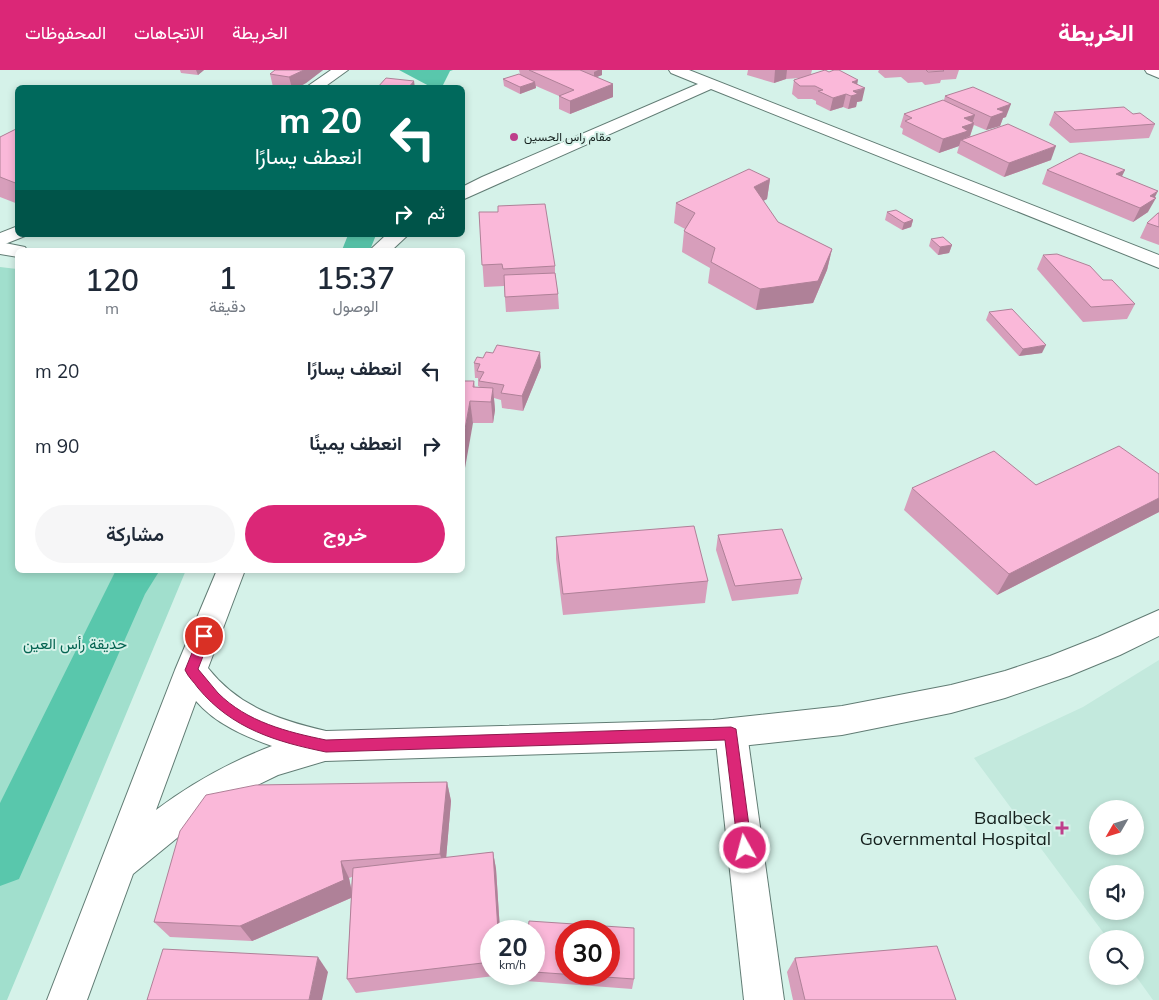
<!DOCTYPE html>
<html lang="ar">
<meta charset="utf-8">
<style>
:root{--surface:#fff;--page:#f6f6f7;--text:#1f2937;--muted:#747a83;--accent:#db2777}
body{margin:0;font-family:Mulish,Vazirmatn,sans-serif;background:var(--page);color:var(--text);direction:rtl;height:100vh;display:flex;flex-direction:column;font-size:19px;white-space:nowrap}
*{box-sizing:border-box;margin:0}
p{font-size:16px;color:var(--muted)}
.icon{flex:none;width:28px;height:28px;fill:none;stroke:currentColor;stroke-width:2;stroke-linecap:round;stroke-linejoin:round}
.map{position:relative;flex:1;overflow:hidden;direction:ltr}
.side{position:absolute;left:15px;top:178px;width:450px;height:325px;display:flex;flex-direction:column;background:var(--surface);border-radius:8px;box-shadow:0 2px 8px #0003;direction:rtl}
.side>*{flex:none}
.top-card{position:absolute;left:15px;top:15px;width:450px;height:152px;border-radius:8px;box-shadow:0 2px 8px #0003;direction:rtl;background:#00695c;color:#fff;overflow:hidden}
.needle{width:32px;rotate:231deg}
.buttons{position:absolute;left:1089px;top:730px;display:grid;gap:10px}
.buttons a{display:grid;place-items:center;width:55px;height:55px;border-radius:50%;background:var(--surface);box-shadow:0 2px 8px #0003;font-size:25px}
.speed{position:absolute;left:480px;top:850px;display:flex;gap:10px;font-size:25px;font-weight:700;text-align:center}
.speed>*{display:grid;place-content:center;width:65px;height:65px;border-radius:50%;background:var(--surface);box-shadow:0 2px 8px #0003;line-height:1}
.speed small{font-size:12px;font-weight:400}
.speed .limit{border:8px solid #d22;background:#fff;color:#111}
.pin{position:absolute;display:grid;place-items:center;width:42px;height:42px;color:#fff;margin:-21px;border:2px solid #fff;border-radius:50%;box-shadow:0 1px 5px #0007}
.me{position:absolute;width:55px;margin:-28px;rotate:353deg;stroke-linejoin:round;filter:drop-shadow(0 0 4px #0008)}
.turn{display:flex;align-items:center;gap:18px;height:105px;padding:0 20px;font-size:22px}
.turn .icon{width:65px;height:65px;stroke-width:2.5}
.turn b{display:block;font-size:35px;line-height:42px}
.then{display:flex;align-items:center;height:48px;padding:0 20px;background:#0003;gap:10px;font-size:19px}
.eta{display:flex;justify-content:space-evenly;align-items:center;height:85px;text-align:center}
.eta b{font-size:30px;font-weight:600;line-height:35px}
.action{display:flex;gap:10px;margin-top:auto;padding:10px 20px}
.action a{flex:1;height:58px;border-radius:30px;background:var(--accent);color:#fff;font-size:20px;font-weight:600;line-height:58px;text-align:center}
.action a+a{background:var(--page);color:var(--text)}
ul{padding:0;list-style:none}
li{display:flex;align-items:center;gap:15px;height:75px;padding:0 20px}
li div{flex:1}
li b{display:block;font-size:19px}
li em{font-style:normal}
header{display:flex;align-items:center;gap:30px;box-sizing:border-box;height:70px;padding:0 25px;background:var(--accent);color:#fff}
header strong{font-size:24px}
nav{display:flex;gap:28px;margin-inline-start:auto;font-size:18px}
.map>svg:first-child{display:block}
.built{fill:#c3e9dd;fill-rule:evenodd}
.green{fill:#a1dfcd}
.water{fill:#59c7ac}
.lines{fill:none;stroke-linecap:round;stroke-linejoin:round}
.canal{fill:#59c7ac;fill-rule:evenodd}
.street-casing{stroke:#617c74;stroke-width:2}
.secondary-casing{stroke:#617c74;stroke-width:2}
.street{fill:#fff;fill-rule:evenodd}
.secondary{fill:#fff;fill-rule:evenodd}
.wall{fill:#d79ebb;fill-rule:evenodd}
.shaded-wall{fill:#af8198}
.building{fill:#fab8d9;stroke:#af8198;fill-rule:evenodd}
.route{fill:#db2777;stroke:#8e194d}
.poi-dot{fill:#be3f8b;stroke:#d5f2e9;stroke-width:2}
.labels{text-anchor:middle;stroke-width:4;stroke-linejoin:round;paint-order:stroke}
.far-poi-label{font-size:12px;fill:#141f1c;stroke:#d5f2e9;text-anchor:start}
.park-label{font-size:15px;fill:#046351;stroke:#d5f2e9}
.near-poi-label{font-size:18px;fill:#141f1c;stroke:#d5f2e9;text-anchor:end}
</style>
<header>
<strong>الخريطة</strong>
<nav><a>الخريطة</a><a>الاتجاهات</a><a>المحفوظات</a></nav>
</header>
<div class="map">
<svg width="1159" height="930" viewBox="0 0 1159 930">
<rect width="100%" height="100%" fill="#d5f2e9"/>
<!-- built -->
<path class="built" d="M1159,590V930H1153L1135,905V869H1108L974,688L1083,637ZM1098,739H1135V776H1098ZM1098,804H1135V841H1098Z"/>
<!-- green -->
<polygon class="green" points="0,197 17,199 18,500 186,500 7,930 0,930"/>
<!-- water -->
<polygon class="water" points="399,0 453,0 450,1 442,17 431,17"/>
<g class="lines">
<!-- canal -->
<g class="canal">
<polygon points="348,165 376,165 370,180 342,180"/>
<polygon points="116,500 160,500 145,524 19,809 0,816 0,733"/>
</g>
<defs>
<g id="street">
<polygon points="1145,0 1159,0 1159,8 1147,3"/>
<polygon points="0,172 25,177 27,180 18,180 18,187 0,184"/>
<polygon points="731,648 743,653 747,663 784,930 744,930 715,663 719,653"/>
</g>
<g id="secondary">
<polygon points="331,0 348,0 323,18 305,18"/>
<polygon points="669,0 689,0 1159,185 1159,198 711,19 462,130 462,117 482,107 698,14 671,3"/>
<polygon points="18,156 18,165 25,166 0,176 0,163"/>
<polygon points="386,165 408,165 392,180 370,180"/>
<path d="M217,500H245L208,598C239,637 279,650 326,661L713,650L842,636L951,615L1005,601L1050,586L1098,567L1159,540V566L1120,585L1069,606L1005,628L951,643L842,665L713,679L325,691L278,705L245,721L188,759L133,804L87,930H47L175,600ZM196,631C216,654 244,666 272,676C230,692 192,713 156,740Z"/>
</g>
</defs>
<!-- street casing -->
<use href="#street" class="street-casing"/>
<!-- secondary casing -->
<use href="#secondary" class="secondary-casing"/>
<!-- street -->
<use href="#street" class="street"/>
<!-- secondary -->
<use href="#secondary" class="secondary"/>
</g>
<!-- wall -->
<g class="wall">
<polygon points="180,0 204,0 198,5 181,3"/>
<polygon points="275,0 323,0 306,13 297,18 273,17 270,4"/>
<polygon points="519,0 602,0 602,5 597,7 613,27 570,44 559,39 559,26 536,16 536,18 520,24 504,16 503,9 520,4"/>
<polygon points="748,0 812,0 811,4 857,14 862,31 857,32 856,37 848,39 843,37 830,41 816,34 816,31 812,29 798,29 792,24 794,10 800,8 786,9 774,13 747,5"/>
<polygon points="879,0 959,0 956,9 941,10 940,13 925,15 922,12 908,13 901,7 885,8 878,2"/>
<polygon points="945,26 1006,47 1003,48 1000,56 986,60 974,55 970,66 1051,90 1004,107 957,83 959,76 939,83 902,64 903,59 900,57 904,44 944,30"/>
<polygon points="1054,42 1133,44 1155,54 1149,68 1070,73 1049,55"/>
<polygon points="18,58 18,134 0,127 0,67"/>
<polygon points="1047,100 1125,100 1122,106 1148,142 1133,152 1042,114"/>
<polygon points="770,109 767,129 763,131 778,152 832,179 827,200 813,233 756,240 708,213 710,198 682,182 684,161 685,159 674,153 676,133"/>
<polygon points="479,142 555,196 555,203 558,224 559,239 506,242 504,216 484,217"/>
<polygon points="887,142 913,150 911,157 902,160 885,150"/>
<polygon points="1159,143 1159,175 1140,168 1147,153"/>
<polygon points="931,169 952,175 949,183 938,185 929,176"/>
<polygon points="1043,185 1103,210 1135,234 1127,249 1083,252 1037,199"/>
<polygon points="989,242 1042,283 1019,286 986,250"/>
<polygon points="474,293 541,297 523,341 502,338 501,330 494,328 495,340 493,353 473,353 462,311 474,311 475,317 480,317 478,316 478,308 475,308"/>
<polygon points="1159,404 1159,442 997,525 904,440 912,418 1036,415"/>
<polygon points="718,465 802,509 798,524 732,531 716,480"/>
<polygon points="556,467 708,511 705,533 563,545 556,489"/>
<path d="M447,712L451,731L446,788L493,782L496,799L500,861H491V904H502V905L356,923L347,909L351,828L252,871L170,867L154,852ZM352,807L351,819L349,808Z"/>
<polygon points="534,861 634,909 632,919 526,911 525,904 534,904"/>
<polygon points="795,888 956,930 793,930 787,902"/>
</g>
<!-- shaded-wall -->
<g class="shaded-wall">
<polygon points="196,0 204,0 198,5"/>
<polygon points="304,0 323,0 306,13 297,18 292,18 289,7"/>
<polygon points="598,0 602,0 602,5 594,8 594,2"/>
<polygon points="775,0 787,0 786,9 774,13"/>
<polygon points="858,10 856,21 865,18 862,31 857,32 856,37 848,39 851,26 852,12"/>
<polygon points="414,11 415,18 408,18"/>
<polygon points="535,12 536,18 520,24 520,17"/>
<polygon points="613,14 613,27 570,44 570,31"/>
<polygon points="846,24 843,37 830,41 833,28"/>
<polygon points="1011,34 1006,47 1003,48 1000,56 986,60 991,47 997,39"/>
<polygon points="975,45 972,54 974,53 970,66 961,70 959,76 939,83 943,69 964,48"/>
<polygon points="1056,76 1051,90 1004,107 1009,93"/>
<polygon points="1125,100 1118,114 1116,104"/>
<polygon points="770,109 767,129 751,137 754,117"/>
<polygon points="1158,121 1154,129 1156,128 1148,142 1133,152 1140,138 1150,126"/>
<polygon points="913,150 911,157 902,160 904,153"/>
<polygon points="952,175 949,183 938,185 940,177"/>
<polygon points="832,179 827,200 813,233 756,240 760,219"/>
<polygon points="1046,275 1042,283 1019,286 1023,279"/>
<polygon points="540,282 541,297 523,341 522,326"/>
<polygon points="493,318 495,340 493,353 491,332"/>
<polygon points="470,331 473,353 462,415 462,376"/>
<polygon points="1159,428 1159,442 997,525 1009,504"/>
<polygon points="447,712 451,731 445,801 440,784"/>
<polygon points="493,782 496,799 500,861 498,861"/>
<polygon points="341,791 349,808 353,827 252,871 240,856"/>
<polygon points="318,887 328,902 322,930 309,930"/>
</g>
<!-- building -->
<g class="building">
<polygon points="275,0 304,0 289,7 270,4"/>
<polygon points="529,0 580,0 613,14 570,31 559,26 574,20"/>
<polygon points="825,0 829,2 834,0 839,0 858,10 852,12 865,18 853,21 858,24 851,26 846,24 833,28 818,21 823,20 815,16 800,16 794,11 794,10"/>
<polygon points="926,0 943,0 944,1 928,2"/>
<polygon points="519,4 535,12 520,17 503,9"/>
<polygon points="386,8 414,11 408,18 377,18"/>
<polygon points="973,17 1011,34 997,39 1005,42 991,47 945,26"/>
<polygon points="943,30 975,45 964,48 974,53 962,57 968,61 943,69 905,51 912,48 904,44"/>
<polygon points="1124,37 1133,44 1140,43 1155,54 1075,60 1054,42"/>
<polygon points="1008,54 1056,76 1009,93 961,70"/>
<polygon points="18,58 18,114 0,107 0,67"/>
<polygon points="1080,83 1125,100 1116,104 1158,121 1150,126 1156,128 1140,138 1047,100"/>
<polygon points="749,99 770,109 754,117 778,152 832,179 818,211 760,219 711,192 715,178 684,161 695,143 676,133"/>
<polygon points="545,134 555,196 503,199 502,194 482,195 479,142 498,142 498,136"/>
<polygon points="896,140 913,150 904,153 887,142"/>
<polygon points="1158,143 1159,143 1159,157 1147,153"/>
<polygon points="943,167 952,175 940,177 931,169"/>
<polygon points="1057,184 1090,196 1103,210 1112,210 1135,234 1091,237 1043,185"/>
<polygon points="555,203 558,224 505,227 504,205"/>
<polygon points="1012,239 1046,275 1023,279 989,242"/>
<polygon points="497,275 540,282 522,326 501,323 504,315 479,311 484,302 477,301 480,294 474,293 477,287 483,288 486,282 493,283"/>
<polygon points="462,311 474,311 473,317 493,318 491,332 470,331 462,376"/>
<polygon points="1119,376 1159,404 1159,428 1009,504 912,418 994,381 1036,415"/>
<polygon points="694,456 708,511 563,524 556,467"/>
<polygon points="782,459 802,509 735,516 718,465"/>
<polygon points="447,712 440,784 341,791 344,810 240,856 154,852 180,761 206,725 256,715"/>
<polygon points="493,782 498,861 491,861 491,892 347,909 353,798"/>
<path d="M529,851L634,858V909L534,902V861H528ZM566,861H609V904H566Z"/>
<polygon points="937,876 956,930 805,930 795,888"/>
<polygon points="163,879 318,887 309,930 147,930"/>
</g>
<!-- route -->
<path class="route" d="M204,561L209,563L211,566L198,599C205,607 211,615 218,623C247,652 287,662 326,670L731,657L736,659L752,778L750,783L745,785L740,783L738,778L725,670L326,682C277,672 232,659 198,618C194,612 188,607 185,600L200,563Z"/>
<!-- markers -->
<g class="poi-dot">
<circle cx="514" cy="67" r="5"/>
<path d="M1059.5 750.5h5v5h5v5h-5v5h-5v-5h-5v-5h5z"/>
</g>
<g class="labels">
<!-- far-poi labels -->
<g class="far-poi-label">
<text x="524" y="71">مقام راس الحسين</text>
</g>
<!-- park labels -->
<g class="park-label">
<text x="75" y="579">حديقة رأس العين</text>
</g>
<!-- near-poi labels -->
<g class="near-poi-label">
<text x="1051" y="754">Baalbeck<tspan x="1051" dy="21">Governmental Hospital</tspan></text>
</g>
</g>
</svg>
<div class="buttons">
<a><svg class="needle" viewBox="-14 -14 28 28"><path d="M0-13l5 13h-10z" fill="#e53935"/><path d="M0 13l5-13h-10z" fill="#747a83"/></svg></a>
<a><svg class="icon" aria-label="sound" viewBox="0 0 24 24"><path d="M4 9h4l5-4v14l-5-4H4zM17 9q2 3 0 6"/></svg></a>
<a><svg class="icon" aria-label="search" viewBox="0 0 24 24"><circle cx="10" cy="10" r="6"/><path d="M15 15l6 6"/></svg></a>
</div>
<div class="speed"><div>20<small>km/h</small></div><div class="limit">30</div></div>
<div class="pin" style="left:204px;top:566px;background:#d93025"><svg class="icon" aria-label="arrive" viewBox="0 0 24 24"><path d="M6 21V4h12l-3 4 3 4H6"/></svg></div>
<svg class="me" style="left:745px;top:778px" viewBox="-20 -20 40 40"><circle r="17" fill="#db2777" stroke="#fff" stroke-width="3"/><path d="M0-11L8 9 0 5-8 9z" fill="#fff"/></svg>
<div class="top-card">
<div class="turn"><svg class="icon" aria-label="left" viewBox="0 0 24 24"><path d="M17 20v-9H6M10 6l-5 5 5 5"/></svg><div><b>20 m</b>انعطف يسارًا</div></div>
<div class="then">ثم<svg class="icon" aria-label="right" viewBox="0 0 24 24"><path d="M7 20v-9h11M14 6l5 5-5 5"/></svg></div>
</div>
<section class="side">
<div class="eta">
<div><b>15:37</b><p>الوصول</p></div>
<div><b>1</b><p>دقيقة</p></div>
<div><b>120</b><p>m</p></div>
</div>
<ul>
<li><svg class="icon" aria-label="left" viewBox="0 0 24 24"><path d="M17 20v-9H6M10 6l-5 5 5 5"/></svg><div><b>انعطف يسارًا</b></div><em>20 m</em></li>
<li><svg class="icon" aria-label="right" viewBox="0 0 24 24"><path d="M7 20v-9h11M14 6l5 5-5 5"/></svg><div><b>انعطف يمينًا</b></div><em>90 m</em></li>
</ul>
<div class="action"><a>خروج</a><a>مشاركة</a></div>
</section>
</div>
